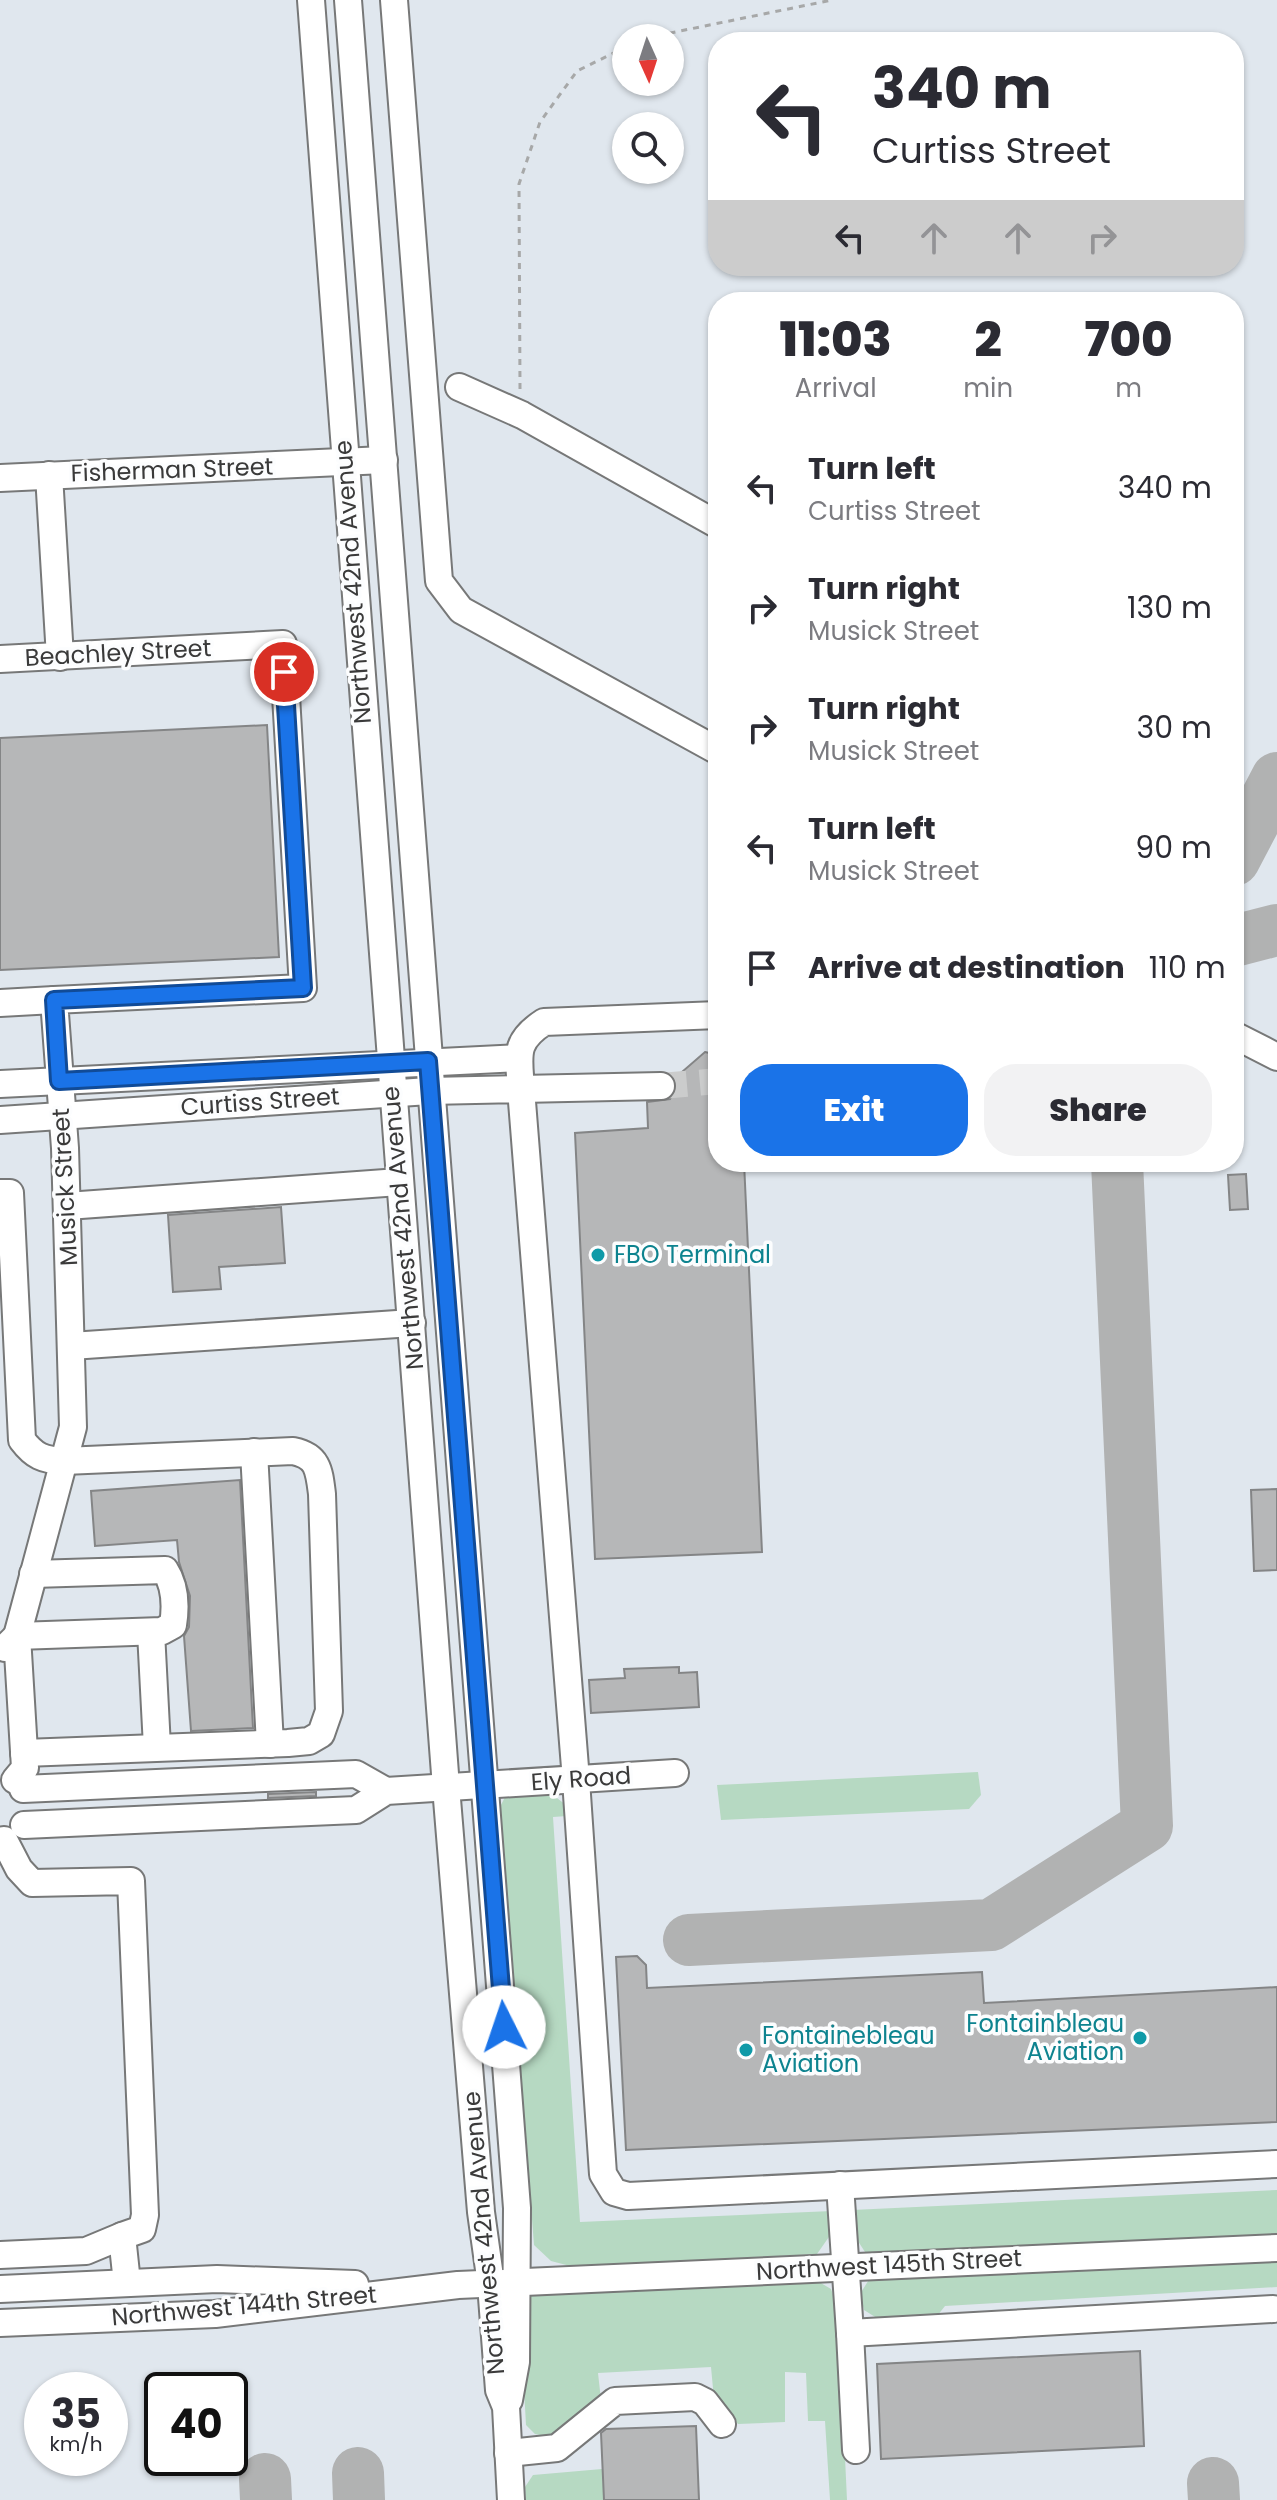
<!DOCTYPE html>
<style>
:root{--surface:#fff;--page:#f2f2f3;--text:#2b2b33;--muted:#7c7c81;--accent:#1a73e8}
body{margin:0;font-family:Poppins,sans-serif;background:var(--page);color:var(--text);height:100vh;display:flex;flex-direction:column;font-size:30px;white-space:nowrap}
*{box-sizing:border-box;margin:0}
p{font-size:26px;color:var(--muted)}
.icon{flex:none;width:44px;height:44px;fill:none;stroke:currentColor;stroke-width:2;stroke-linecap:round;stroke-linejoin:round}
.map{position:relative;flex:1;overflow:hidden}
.sheet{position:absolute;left:708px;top:292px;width:536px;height:880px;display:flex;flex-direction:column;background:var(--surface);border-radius:32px;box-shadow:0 2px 6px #0004}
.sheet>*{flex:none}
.guide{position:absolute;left:708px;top:32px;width:536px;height:244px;border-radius:32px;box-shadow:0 2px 6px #0004;background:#fff;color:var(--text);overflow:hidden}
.needle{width:52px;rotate:177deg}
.buttons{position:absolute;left:612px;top:24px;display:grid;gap:16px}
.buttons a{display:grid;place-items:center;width:72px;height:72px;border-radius:50%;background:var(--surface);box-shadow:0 2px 6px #0004;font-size:40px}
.speed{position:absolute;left:24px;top:2372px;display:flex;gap:16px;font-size:40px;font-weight:700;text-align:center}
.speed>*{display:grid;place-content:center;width:104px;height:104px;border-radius:50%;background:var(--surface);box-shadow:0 2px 6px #0004;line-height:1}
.speed small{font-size:20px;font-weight:400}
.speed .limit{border:4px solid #111;border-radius:12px;background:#fff;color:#111}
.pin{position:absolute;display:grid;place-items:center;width:68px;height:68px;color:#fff;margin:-34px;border:4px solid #fff;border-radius:50%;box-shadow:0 2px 8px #0007}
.me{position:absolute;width:88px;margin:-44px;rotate:356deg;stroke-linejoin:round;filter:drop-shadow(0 0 6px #0008)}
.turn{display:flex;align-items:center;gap:28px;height:168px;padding:0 32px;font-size:36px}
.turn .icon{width:104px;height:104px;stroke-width:2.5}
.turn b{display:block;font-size:56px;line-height:68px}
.lanes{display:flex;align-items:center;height:76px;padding:0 32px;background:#0003;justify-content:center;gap:40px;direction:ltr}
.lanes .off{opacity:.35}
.eta{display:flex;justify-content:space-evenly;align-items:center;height:136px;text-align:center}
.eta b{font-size:48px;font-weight:800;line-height:56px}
.button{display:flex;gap:16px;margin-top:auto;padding:16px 32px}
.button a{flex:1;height:92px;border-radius:32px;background:var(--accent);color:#fff;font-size:32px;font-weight:800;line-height:92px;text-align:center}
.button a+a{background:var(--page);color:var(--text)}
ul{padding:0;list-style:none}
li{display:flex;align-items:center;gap:24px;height:120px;padding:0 32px}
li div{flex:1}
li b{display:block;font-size:30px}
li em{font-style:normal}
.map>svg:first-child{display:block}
.built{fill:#e0e7ee;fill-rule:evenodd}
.green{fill:#b6d9c2}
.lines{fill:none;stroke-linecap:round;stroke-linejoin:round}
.taxiway{stroke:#b1b2b2;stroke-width:52}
.building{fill:#b6b7b8;stroke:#848586;stroke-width:2}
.minor-tunnel{stroke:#cbcccc;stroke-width:26;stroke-dasharray:26 13;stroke-linecap:butt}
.minor-casing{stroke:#777878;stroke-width:30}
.path{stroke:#a7a8a8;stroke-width:3;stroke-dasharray:6 6;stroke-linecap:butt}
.minor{stroke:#fff;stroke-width:26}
.route-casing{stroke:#114b97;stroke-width:20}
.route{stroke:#1a73e8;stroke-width:14}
.culture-dot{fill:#0f9aa8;stroke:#fcfdfe;stroke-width:3}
.labels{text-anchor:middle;stroke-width:7;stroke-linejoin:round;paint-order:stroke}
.street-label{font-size:24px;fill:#3a3a3a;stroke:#fcfdfe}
.culture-label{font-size:24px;fill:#0d838f;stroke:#fcfdfe;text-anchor:start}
</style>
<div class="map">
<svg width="1277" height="2500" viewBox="0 0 1277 2500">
<rect width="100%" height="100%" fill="#eff0f1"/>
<!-- built -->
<path class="built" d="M0,0H1277V2500H0ZM626,38H670V82H626ZM718,42H1234V266H718ZM626,126H670V170H626ZM718,302H1234V1162H718ZM42,2390H110V2458H42ZM162,2390H230V2458H162Z"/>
<!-- green -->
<g class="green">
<polygon points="978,1772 981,1795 969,1809 721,1820 717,1785"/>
<polygon points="545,1793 553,1795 566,1805 567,1816 553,1817 580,2222 832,2211 831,2234 817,2254 574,2267 551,2261 534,2245 500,1807 505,1797"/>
<polygon points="1277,2190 1277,2235 871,2253 865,2252 854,2235 852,2210"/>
<polygon points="1277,2259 1277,2287 945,2306 937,2316 880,2320 864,2310 860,2294 870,2278"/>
<polygon points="814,2279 831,2289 838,2309 847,2500 830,2500 825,2421 808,2421 806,2373 785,2372 785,2422 738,2424 714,2399 711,2367 598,2373 601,2400 551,2437 535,2434 526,2425 520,2316 532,2295"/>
<polygon points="602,2469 604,2500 526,2500 525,2487 533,2475"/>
</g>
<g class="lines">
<!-- taxiway -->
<g class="taxiway">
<polyline points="1234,860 1277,778"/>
<polyline points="1234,941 1277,930"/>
<polyline points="689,1940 991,1925 1147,1826 1117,1162"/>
<polyline points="358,2473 359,2500"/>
<polyline points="265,2479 266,2500"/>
<polyline points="1213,2483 1214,2500"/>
</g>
</g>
<!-- building -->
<g class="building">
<polygon points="267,725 279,957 0,970 0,738"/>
<polygon points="705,1052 718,1055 718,1162 744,1162 762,1552 595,1559 575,1133 648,1128 647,1102 670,1099 677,1086 675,1078"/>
<polygon points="1246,1174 1248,1209 1230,1210 1228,1175"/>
<polygon points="281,1207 285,1263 219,1267 221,1289 173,1292 168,1215"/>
<polygon points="240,1480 253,1728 191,1731 184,1636 189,1627 190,1596 179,1562 177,1540 95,1546 91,1491"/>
<polygon points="1277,1489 1277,1570 1254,1571 1251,1490"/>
<polygon points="679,1667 679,1673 697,1672 699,1707 591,1713 589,1680 625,1678 624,1669"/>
<polygon points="316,1792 316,1796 268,1798 268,1794"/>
<polygon points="637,1956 646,1965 647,1988 982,1972 984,2003 1277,1987 1277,2122 626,2150 616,1957"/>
<polygon points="1140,2351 1144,2446 881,2459 877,2364"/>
<polygon points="696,2426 699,2500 604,2500 601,2433 606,2429"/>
</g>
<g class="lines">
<!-- minor-tunnel -->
<polyline class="minor-tunnel" points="661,1086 718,1081"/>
<defs>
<g id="minor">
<polyline points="311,0 446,1787 481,2212 491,2284 499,2390 506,2407 511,2500"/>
<polyline points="348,0 517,2208 516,2362 509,2400"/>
<polyline points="394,0 439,581 461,610 718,751"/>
<polyline points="459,387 522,415 718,525"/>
<polyline points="49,475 60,657"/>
<polyline points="0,478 384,460"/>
<polyline points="0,659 283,644 303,988 54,1000 65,1148 73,1427 17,1636 25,1768 15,1780"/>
<polyline points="0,1003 54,1000"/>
<polyline points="1234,1035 1277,1057"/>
<polyline points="0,1084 519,1058"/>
<path d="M661,1086L521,1089C519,1056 513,1042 544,1022L718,1015"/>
<polyline points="0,1120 429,1091 521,1089 576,1780 603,2174 614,2192 628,2196 1277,2164"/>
<path d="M0,1193H10L22,1440C34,1456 43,1460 64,1461L293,1451C318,1456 319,1470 322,1494L329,1711L321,1734L309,1741L288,1743L24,1753"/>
<polyline points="67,1206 399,1182"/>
<polyline points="71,1346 412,1323"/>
<polyline points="254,1452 270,1744"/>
<polyline points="151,1632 157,1747"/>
<path d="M5,1648L17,1636L162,1631L173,1625C176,1606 176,1587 165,1570L33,1574"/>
<polyline points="23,1789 356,1774 386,1791"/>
<polyline points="24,1825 356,1810 386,1791 675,1773"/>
<polyline points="4,1840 19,1869 32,1883 131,1881 145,2215 142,2229 122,2236 127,2283"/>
<polyline points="840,2185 850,2333 1273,2309"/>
<polyline points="0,2255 86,2251 122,2236"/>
<polyline points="0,2289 217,2279 355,2284"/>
<polyline points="0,2323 215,2314 458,2285 1277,2248"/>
<polyline points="850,2333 856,2450"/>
<polyline points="508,2453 557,2448 615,2401 695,2397 705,2402 722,2424"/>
</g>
</defs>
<!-- minor casing -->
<use href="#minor" class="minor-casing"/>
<!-- path -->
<g class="path">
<polyline points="646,38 832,0"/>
<polyline points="520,389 519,184 540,122 577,71 626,47"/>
</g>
<!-- minor -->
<use href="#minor" class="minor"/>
</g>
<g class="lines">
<defs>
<polyline id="route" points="284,672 303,988 54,1000 59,1081 428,1061 504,2027"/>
</defs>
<!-- route casing -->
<use href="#route" class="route-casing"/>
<!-- route -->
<use href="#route" class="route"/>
</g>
<!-- markers -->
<g class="culture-dot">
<circle cx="598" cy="1255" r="8"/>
<circle cx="1140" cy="2038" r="8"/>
<circle cx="746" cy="2050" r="8"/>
</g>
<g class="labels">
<!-- street labels -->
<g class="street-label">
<text transform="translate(172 470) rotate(-2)" y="8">Fisherman Street</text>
<text transform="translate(353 582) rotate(-94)" y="8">Northwest 42nd Avenue</text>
<text transform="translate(118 653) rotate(-3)" y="8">Beachley Street</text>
<text transform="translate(260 1102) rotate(-4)" y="8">Curtiss Street</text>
<text transform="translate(65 1187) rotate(-93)" y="8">Musick Street</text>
<text transform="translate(403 1228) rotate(-95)" y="8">Northwest 42nd Avenue</text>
<text transform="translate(581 1779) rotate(-4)" y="8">Ely Road</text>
<text transform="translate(484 2233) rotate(-95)" y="8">Northwest 42nd Avenue</text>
<text transform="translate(889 2265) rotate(-3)" y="8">Northwest 145th Street</text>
<text transform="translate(244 2306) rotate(-5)" y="8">Northwest 144th Street</text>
</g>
<!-- culture labels -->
<g class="culture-label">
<text x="614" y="1263">FBO Terminal</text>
<text x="1124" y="2032" text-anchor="end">Fontainbleau<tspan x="1124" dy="28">Aviation</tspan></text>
<text x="762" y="2044">Fontainebleau<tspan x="762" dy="28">Aviation</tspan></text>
</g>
</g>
</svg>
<div class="buttons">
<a><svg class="needle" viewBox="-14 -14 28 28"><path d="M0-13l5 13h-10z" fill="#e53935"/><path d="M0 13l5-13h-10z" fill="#7c7c81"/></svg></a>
<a><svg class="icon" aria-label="search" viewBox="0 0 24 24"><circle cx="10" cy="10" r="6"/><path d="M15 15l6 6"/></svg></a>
</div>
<div class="speed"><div>35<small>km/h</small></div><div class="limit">40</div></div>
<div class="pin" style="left:284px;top:672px;background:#d93025"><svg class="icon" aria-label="arrive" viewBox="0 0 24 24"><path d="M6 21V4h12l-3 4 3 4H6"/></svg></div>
<svg class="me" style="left:504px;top:2027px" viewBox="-20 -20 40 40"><circle r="19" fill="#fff"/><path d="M0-13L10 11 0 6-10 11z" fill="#1a73e8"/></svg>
<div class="guide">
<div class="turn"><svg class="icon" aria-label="left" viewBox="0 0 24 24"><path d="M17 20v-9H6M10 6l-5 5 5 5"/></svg><div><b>340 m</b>Curtiss Street</div></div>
<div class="lanes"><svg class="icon" aria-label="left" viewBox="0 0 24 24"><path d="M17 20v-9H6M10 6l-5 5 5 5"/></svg><svg class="icon off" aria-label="ahead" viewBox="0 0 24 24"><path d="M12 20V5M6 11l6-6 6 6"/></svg><svg class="icon off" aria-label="ahead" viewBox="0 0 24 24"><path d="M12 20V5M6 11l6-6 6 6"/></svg><svg class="icon off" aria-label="right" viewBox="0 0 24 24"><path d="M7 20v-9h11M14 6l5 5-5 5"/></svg></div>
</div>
<section class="sheet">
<div class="eta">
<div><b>11:03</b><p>Arrival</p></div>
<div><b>2</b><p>min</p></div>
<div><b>700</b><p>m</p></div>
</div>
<ul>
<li><svg class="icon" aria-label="left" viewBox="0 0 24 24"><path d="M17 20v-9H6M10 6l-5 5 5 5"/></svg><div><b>Turn left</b><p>Curtiss Street</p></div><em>340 m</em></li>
<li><svg class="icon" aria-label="right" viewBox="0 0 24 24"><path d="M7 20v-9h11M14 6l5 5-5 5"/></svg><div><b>Turn right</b><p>Musick Street</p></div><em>130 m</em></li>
<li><svg class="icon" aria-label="right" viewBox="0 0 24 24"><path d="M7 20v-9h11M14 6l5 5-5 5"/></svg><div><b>Turn right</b><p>Musick Street</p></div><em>30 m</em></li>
<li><svg class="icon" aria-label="left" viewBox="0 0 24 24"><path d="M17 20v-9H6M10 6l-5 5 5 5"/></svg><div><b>Turn left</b><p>Musick Street</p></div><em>90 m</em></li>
<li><svg class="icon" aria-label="arrive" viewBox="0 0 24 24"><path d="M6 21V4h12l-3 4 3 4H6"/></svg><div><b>Arrive at destination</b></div><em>110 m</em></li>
</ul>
<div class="button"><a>Exit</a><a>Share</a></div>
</section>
</div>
